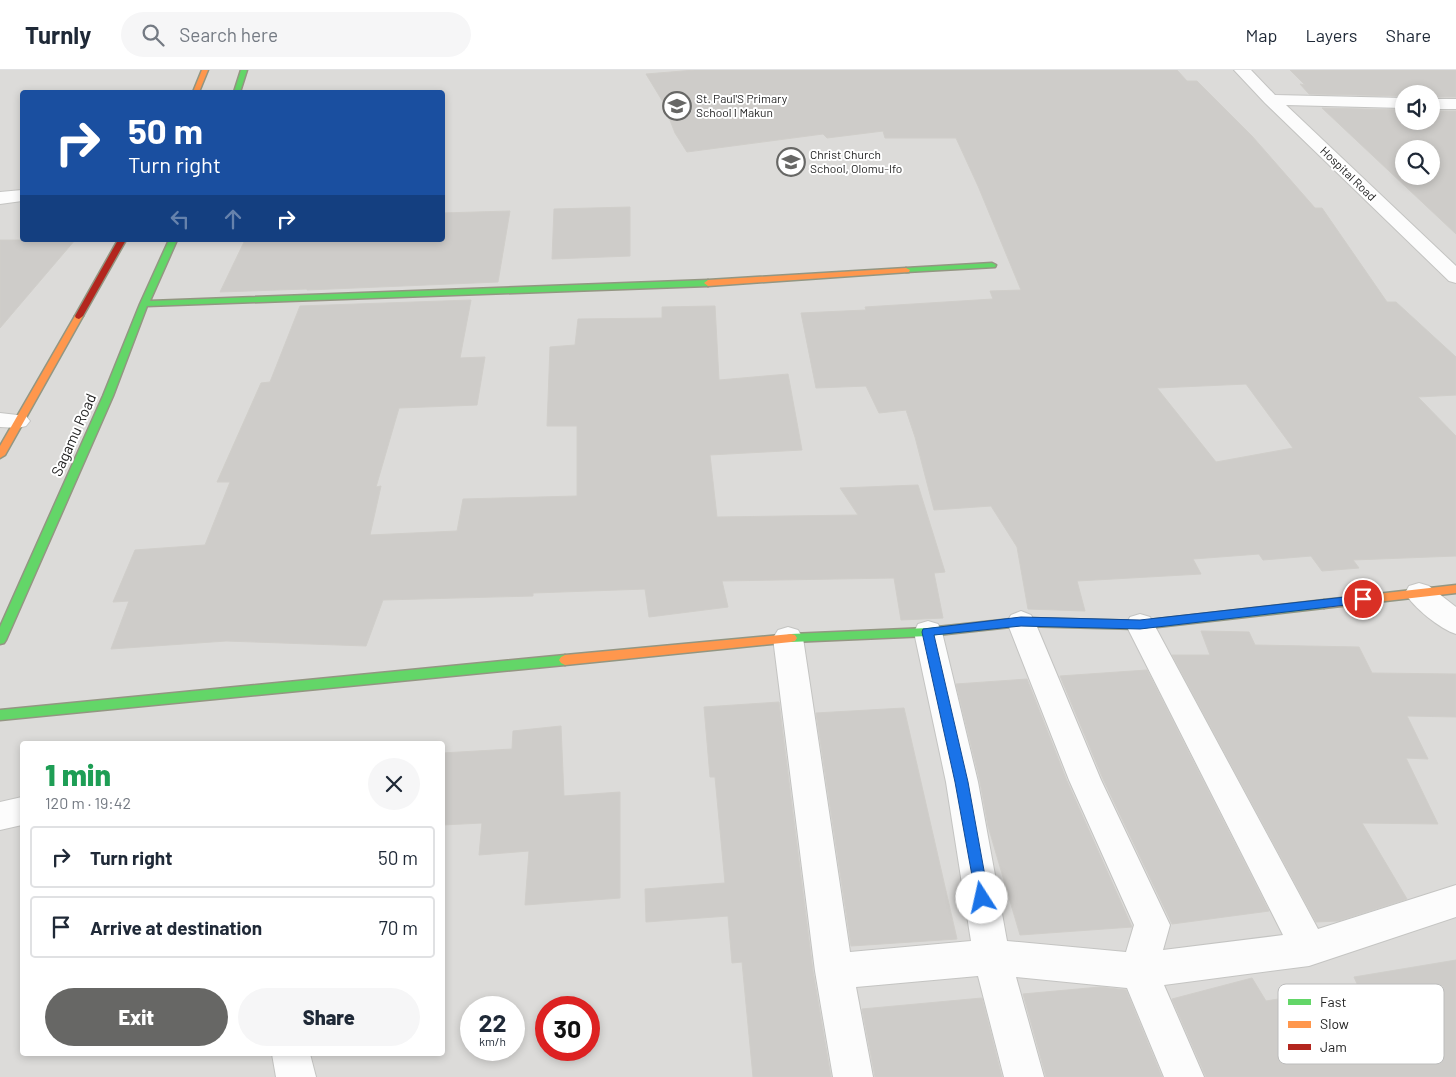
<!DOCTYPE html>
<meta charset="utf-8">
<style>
:root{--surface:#fff;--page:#f6f6f7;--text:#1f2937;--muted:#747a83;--line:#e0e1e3;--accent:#676765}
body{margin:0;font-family:Barlow,sans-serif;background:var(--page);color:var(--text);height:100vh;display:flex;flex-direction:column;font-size:19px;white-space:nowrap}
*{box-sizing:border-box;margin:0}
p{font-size:16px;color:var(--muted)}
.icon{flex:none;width:28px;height:28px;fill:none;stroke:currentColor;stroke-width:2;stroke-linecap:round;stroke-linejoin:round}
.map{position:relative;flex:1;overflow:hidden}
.panel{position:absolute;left:20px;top:671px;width:425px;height:315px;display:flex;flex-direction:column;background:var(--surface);border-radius:5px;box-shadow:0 2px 8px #0003}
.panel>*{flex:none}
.hud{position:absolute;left:20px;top:20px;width:425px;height:152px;border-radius:5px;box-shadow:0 2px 8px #0003;background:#1a4fa0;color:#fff;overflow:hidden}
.tools{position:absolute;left:1395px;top:15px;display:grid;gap:10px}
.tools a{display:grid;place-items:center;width:45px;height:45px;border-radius:50%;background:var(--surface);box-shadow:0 2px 8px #0003;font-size:25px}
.speed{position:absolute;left:460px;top:926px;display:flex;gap:10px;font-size:25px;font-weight:700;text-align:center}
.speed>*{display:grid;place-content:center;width:65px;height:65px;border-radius:50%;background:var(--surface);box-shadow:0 2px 8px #0003;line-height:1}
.speed small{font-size:12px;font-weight:400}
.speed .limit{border:8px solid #d22;background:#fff;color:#111}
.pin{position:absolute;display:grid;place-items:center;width:42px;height:42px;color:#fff;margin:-21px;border:2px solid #fff;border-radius:50%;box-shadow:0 1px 5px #0007}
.me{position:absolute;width:55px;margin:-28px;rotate:350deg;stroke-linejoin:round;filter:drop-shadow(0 0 4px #0008)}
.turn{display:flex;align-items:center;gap:18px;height:105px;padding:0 25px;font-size:22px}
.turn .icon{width:65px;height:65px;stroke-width:2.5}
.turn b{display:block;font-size:35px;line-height:42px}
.lanes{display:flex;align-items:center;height:48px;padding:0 25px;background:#0003;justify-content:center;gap:25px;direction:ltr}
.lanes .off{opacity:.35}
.round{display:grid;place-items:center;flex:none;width:52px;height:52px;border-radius:26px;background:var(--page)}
.head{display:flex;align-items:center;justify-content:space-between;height:85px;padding:0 25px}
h1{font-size:30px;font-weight:800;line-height:38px;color:#1e9e55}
.primary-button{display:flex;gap:10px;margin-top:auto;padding:10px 25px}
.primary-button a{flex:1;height:58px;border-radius:30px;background:var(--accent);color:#fff;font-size:20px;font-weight:800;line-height:58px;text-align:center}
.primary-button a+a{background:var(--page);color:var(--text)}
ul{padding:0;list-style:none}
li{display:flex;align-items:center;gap:15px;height:62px;margin:0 10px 8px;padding:0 15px;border:2px solid var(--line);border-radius:5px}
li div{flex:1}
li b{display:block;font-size:19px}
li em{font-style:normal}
header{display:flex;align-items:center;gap:30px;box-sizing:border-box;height:70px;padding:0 25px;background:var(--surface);border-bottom:1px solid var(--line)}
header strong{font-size:24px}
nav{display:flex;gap:28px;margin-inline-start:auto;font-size:18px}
.search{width:350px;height:45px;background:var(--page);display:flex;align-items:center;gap:12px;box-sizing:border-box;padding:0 18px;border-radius:28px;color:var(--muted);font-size:19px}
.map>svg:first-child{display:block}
.residential{fill:#dcdbd9;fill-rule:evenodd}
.building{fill:#ceccc9;stroke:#d0ceca;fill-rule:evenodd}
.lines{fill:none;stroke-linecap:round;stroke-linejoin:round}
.street-casing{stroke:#c4c4c2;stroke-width:2}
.fast-casing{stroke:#939682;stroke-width:3}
.slow-casing{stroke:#939682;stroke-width:3}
.jam-casing{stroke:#939682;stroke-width:3}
.street{fill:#fcfcfc;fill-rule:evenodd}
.fast{fill:#63d668;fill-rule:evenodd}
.slow{fill:#ff974d;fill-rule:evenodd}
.jam{fill:#b3261e;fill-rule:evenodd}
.route{fill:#1a73e8;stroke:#114b97}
.labels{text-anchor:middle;stroke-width:4;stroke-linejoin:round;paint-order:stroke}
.far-poi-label{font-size:12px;fill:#1f1f1f;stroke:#fff;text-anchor:start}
.far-street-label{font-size:12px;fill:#1f1f1f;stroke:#fff}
.street-label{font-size:15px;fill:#1f1f1f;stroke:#fff}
.key{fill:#fff;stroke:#bcbcbc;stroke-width:1}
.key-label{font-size:14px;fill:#1f1f1f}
</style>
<header>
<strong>Turnly</strong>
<div class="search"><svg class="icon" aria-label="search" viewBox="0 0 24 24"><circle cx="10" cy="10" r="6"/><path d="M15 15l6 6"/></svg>Search here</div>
<nav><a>Map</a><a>Layers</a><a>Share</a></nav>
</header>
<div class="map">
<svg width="1456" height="1007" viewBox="0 0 1456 1007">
<rect width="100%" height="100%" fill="#edece8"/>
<!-- residential -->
<path class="residential" d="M0,0H1456V1007H0ZM22,22H442V170H22ZM1404,24H1431V51H1404ZM1404,79H1431V106H1404ZM22,674H442V984H22ZM471,938H514V980H471ZM546,938H589V980H546Z"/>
<!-- building -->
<g class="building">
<path d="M695,0H1177L1187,11H1197L1252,66L1315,138H1322L1387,232H1396L1456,287V325L1418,327L1456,366V486L1353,490L1359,498L1322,501L1311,486L1263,490L1259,484L1193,489L1201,504L1077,511L1085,541L1028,539L1017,477L991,436L934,440L915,367L906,340L879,343L866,316L816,318L801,243L866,240L865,237L993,229L990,221L1021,220L978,116L956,68H885L883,61L827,68L823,64L687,82L675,63L663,32L646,4ZM1246,314L1293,378L1216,392L1157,318Z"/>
<polygon points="1290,0 1456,0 1456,27 1431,27 1431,24 1404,24 1404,26 1309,24 1300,14 1305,15"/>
<path d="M1322,38L1404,40V51H1431V41H1456V164ZM1404,79H1431V106H1404Z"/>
<polygon points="630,137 630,186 552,189 554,139"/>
<polygon points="510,141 498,212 307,220 307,219 220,222 245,170 442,170 442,143"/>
<polygon points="0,170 75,170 0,258"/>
<polygon points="471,230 460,288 485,287 477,335 399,338 376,417 381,416 370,465 457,461 463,429 577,426 577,356 547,356 550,277 575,275 578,249 662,248 662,237 715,236 719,310 788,304 802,380 710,385 717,447 858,445 840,418 918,415 945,502 934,503 943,548 901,550 894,508 722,511 728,537 649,547 645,519 533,523 533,526 383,530 366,576 226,571 111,579 129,531 113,532 135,480 205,475 230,412 217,412 261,313 270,312 300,236"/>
<polygon points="1201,561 1249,562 1255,575 1359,577 1372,603 1456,604 1456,647 1407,646 1428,689 1406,688 1438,754 1362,753 1407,829 1338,851 1316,852 1172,585 1210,585"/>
<polygon points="1147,600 1269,841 1172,854 1103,709 1060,606"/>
<polygon points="1027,609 1067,711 1132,857 1020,865 988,756 980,712 956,614"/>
<polygon points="779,632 813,901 831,1007 753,1007 742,892 732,893 728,846 646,852 645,819 725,813 715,707 710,707 704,637"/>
<polygon points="904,638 957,869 851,876 816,643"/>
<polygon points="561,656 564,726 620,722 620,828 525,835 529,781 479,785 482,753 442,755 442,683 512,679 513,661"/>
<polygon points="1456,890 1456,1007 1206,1007 1172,929 1252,908 1266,931 1358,916 1354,907"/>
<polygon points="1100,917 1126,920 1162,1007 1046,1007 1023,924"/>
<polygon points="982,928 1002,1007 875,1007 862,939"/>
</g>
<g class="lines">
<defs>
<g id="street">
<polygon points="1234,0 1251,0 1275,25 1404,28 1404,38 1286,35 1456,196 1456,213 1449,211 1265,33"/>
<rect x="1431" y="29" width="25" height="10"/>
<polygon points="22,120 22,131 0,134 0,122"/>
<polygon points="0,343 26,346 30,351 26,356 18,358 0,357"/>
<path d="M1419,513L1429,516L1456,537V564C1440,559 1413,537 1405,523L1409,516Z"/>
<polygon points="1021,541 1031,545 1035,552 1101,710 1170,855 1163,880 1283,865 1126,555 1130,547 1140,544 1150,547 1318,859 1456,815 1456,847 1309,896 1164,915 1204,1007 1164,1007 1127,918 1016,907 1044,1007 1004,1007 978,906 856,917 873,1007 833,1007 815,901 773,568 778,560 788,557 798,560 803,568 850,882 971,871 946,712 914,562 918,554 928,551 938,554 942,562 978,712 1007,871 1126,882 1134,855 1069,710 1007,552 1011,545"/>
<polygon points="22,727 22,755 0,760 0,732"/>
<polygon points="272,984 310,984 316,1007 276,1007"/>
</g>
<g id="fast">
<polygon points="241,0 247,0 240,22 234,22"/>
<polygon points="169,170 177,170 150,231 708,210 712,213 708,216 147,236 113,326 6,570 4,573 0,574 0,557 103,326 140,234"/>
<polygon points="992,193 996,195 995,197 906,202 902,200 906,198"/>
<polygon points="1324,530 1330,534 1324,538 1140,559 1021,556 928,566 791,572 787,571 785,568 787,565 791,564 928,558 1021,548 1140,551"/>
<polygon points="565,585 569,587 571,590 569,593 565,595 0,650 0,640"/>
</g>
<g id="slow">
<polygon points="202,0 208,0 199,22 193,22"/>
<polygon points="906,198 910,200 909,202 708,216 704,213 708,210"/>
<polygon points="79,243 83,246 5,385 0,388 0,376 75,246"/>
<polygon points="1456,515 1456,523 1324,538 1318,534 1324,530"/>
<polygon points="791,564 795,565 797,568 795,571 791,572 565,595 561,593 559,590 561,587 565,585"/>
</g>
<polygon id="jam" points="118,170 126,170 83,246 79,249 76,248 75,246"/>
</defs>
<!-- street casing -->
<use href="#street" class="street-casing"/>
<!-- fast casing -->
<use href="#fast" class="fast-casing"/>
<!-- slow casing -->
<use href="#slow" class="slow-casing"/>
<!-- jam casing -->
<use href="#jam" class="jam-casing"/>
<!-- street -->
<use href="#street" class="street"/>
<!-- fast -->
<use href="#fast" class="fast"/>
<!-- slow -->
<use href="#slow" class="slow"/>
<!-- jam -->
<use href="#jam" class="jam"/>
</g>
<!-- route -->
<polygon class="route" points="1363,525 1369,529 1363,533 1140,559 1021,556 934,565 968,712 989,828 987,833 982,835 977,833 955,712 922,562 923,559 1021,547 1140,550"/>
<!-- icons -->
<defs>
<symbol id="school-ring" viewBox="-11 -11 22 22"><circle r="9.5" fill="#fff" stroke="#676765" stroke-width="1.5"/><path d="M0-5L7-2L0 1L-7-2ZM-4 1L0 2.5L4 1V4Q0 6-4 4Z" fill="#676765"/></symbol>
</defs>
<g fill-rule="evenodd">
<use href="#school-ring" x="661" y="20" width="32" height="32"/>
<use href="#school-ring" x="775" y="76" width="32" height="32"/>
</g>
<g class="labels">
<!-- far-poi labels -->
<g class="far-poi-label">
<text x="696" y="33">St. Paul'S Primary<tspan x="696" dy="14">School I Makun</tspan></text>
<text x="810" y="89">Christ Church<tspan x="810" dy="14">School, Olomu-Ifo</tspan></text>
</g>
<!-- far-street labels -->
<g class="far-street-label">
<text transform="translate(1348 104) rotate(44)" y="4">Hospital Road</text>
</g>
<!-- street labels -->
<g class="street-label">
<text transform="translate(74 365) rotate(-66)" y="5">Sagamu Road</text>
</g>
</g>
<!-- legend -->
<rect x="1278" y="914" width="166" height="80" rx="8" class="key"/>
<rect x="1288" y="929" width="23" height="6" fill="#63d668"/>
<rect x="1288" y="951" width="23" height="7" fill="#ff974d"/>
<rect x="1288" y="974" width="23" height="6" fill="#b3261e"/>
<g class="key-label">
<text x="1320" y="937">Fast</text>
<text x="1320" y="959">Slow</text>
<text x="1320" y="982">Jam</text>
</g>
</svg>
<div class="tools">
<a><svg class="icon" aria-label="sound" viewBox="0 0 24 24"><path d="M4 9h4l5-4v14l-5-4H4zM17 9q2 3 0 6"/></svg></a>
<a><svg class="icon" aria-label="search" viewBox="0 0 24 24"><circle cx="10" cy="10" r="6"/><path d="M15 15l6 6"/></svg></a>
</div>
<div class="speed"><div>22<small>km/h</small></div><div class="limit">30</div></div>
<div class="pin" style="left:1363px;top:529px;background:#d93025"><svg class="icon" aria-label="arrive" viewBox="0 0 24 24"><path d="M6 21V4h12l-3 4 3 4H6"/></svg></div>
<svg class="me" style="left:982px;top:828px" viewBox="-20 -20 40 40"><circle r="19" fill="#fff"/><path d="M0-13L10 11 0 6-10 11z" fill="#1a73e8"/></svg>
<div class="hud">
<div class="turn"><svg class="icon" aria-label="right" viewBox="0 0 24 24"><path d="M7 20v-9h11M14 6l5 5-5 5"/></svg><div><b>50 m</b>Turn right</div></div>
<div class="lanes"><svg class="icon off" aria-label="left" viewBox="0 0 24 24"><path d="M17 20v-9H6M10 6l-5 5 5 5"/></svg><svg class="icon off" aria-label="ahead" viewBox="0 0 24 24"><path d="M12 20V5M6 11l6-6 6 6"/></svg><svg class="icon" aria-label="right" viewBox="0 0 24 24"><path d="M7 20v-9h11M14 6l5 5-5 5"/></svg></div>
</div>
<section class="panel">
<div class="head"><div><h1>1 min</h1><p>120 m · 19:42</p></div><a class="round"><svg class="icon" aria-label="close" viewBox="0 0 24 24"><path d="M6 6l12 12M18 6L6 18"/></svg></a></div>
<ul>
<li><svg class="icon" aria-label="right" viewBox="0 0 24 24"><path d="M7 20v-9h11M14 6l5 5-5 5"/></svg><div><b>Turn right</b></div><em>50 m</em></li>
<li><svg class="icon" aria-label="arrive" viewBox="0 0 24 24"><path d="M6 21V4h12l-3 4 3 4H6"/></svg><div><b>Arrive at destination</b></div><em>70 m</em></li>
</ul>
<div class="primary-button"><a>Exit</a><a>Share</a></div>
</section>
</div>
